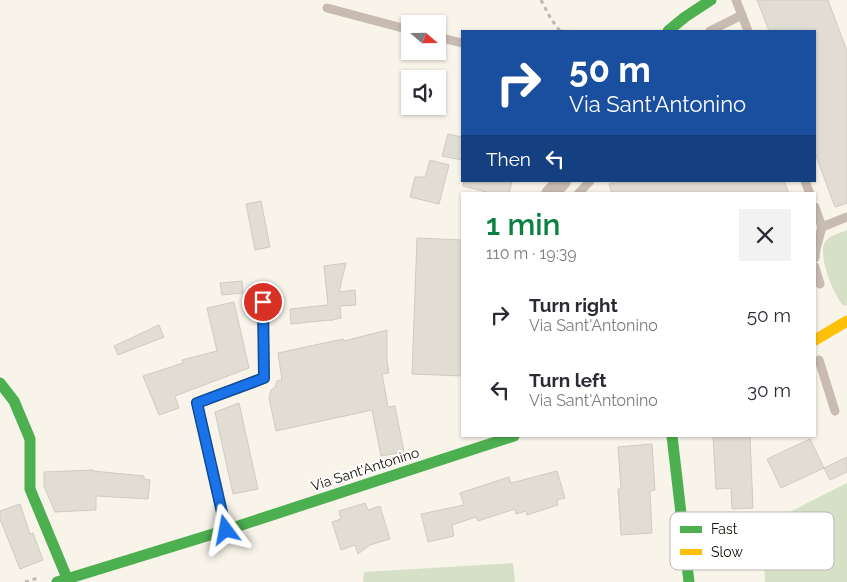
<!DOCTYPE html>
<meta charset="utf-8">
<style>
:root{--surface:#fff;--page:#f2f2f3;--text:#2b2b33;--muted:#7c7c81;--accent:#0b8043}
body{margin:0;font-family:Raleway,sans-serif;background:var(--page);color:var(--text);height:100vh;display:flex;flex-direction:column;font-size:19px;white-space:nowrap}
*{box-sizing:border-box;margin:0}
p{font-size:16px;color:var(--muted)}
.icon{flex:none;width:28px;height:28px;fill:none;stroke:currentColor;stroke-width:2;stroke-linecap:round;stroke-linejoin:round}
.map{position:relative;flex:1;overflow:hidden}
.details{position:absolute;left:461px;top:192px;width:355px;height:245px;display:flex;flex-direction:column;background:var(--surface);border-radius:0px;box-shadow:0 1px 4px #0004}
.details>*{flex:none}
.banner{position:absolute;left:461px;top:30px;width:355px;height:152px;border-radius:0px;box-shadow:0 1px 4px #0004;background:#1a4fa0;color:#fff;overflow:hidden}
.needle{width:32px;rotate:110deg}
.fabs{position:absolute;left:401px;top:15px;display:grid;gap:10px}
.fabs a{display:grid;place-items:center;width:45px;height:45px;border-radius:0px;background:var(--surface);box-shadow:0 1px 4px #0004;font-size:25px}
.pin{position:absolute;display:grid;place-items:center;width:42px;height:42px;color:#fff;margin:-21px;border:2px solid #fff;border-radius:50%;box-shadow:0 1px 5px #0007}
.me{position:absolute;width:55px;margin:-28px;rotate:347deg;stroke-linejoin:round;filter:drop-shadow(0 0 4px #0008)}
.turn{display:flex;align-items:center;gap:18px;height:105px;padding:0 25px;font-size:22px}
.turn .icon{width:65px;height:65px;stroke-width:2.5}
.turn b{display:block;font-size:35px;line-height:42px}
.then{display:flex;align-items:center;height:48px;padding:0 25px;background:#0003;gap:10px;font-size:19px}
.round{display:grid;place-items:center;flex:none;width:52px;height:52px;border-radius:0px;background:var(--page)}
.headline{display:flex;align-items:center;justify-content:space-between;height:85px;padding:0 25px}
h1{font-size:30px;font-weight:600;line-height:38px;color:var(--accent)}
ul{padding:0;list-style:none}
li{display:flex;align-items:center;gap:15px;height:75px;padding:0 25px}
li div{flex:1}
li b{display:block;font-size:19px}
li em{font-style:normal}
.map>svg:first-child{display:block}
.green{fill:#d6e0c7}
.building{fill:#e1ddd3;stroke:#cfcbc0}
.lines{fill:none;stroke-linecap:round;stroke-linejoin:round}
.path{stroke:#c0b8af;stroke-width:3;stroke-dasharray:4 4;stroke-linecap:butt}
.lane{stroke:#c8bbb1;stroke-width:9}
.street{stroke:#c8bbb1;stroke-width:18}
.fast{stroke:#4caf50;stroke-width:11}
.slow{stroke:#ffc107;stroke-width:11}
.route-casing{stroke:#114b97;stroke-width:12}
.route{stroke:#1a73e8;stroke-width:9}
.labels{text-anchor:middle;stroke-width:4;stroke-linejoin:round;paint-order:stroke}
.street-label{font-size:14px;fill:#130f05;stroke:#fff}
.key{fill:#fff;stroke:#b8b7b4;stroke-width:1}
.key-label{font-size:14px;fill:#130f05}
</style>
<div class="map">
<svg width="847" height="582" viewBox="0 0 847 582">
<rect width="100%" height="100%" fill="#f8f4ea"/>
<!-- green -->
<g class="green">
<path d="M847,230V305L844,306C834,296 819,259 824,244C827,236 840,233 847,230Z"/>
<polygon points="847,483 847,582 765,582 762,526"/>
<polygon points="513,563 515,582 363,582 364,572"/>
</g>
<!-- building -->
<g class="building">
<polygon points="757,0 828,0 847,51 847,203 835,207 815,153 815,31 769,31"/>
<polygon points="448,134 462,137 462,160 442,156"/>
<polygon points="430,160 449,165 439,204 410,197 415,177 425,177"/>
<polygon points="464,181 512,181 509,194 494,194 463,186"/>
<polygon points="616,181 784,181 789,194 612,194 609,184"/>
<polygon points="261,201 270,247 255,250 246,204"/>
<polygon points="417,238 462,240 462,376 412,374"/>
<polygon points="346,263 339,292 355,290 356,305 340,306 341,318 332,320 331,321 330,320 291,324 290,309 328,305 324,266"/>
<polygon points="242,281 243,293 222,295 220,283"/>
<polygon points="234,302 249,368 175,396 179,408 159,415 143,376 183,363 182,360 217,351 207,308"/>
<polygon points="159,325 164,337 118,355 114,346"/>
<polygon points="387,330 387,360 389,373 382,374 388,407 395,406 404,452 381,456 372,410 276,431 269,398 271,390 275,387 277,381 282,380 278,353 343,339 344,341"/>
<polygon points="239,403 258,489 233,494 215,412"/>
<polygon points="713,436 750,436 753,508 732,509 731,488 716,489"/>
<polygon points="810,439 824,468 781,488 767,459"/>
<polygon points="652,444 655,490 650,491 652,533 621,535 618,489 621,489 618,447"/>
<polygon points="847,457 847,472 830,480 824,468"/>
<polygon points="93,470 93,471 144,476 144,479 150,480 148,499 96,496 96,510 55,512 44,486 44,472"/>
<polygon points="557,471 565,498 557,500 558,505 527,515 526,511 516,514 515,509 478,521 476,517 452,525 454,536 428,542 421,514 464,505 460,493 509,477 511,483"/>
<polygon points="365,503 368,510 380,506 390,539 370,545 358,554 355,545 341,550 332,522 341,519 339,511"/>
<polygon points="20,504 30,534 33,533 43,560 20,569 0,519 0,511"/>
</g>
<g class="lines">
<!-- path -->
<g class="path">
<polyline points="541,0 551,19 560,31"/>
<polyline points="25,582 38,578"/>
</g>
<!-- lane -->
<g class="lane">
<polyline points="736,0 748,31"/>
<polyline points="327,8 410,30"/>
<polyline points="710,31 742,15"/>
<polyline points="438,37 462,43"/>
<polyline points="805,181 810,194"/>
<polyline points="578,194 590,181"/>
<polyline points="815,207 822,227 847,217"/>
<polyline points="815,258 816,249 822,227"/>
<polyline points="815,267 820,284"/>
<polyline points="819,360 835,411"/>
</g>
<!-- street -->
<polyline class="street" points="550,194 562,181"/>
<!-- fast -->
<g class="fast">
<polyline points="668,31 685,17 711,0"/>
<polyline points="0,383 14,401 30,439 30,489 67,578"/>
<polyline points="672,436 689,582"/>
<polyline points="226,530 197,403 264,378 263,302"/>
<polyline points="57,582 226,530 514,436"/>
</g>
<!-- slow -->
<polyline class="slow" points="815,340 847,321"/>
</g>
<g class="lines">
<defs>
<polyline id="route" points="226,530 197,403 264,378 263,302"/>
</defs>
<!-- route casing -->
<use href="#route" class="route-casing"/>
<!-- route -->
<use href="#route" class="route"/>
</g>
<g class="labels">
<!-- street labels -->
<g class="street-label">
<text transform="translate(365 469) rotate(-18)" y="5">Via Sant'Antonino</text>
</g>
</g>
<!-- legend -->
<rect x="670" y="512" width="164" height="58" rx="8" class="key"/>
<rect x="680" y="526" width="22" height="7" fill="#4caf50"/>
<rect x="680" y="549" width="22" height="6" fill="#ffc107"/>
<g class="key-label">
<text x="711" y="534">Fast</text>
<text x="711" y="557">Slow</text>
</g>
</svg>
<div class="fabs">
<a><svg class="needle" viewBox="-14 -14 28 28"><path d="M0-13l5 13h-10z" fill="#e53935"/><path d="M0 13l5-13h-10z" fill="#7c7c81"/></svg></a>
<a><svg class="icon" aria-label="sound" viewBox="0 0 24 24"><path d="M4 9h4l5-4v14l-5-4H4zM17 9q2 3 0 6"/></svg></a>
</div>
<div class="pin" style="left:263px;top:302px;background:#d93025"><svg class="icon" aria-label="arrive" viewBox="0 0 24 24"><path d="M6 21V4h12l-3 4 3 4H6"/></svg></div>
<svg class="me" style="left:226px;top:530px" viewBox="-20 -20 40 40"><path d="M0-17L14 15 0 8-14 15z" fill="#1a73e8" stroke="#fff" stroke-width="4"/></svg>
<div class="banner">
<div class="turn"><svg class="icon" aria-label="right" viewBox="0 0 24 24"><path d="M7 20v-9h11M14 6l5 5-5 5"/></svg><div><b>50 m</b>Via Sant'Antonino</div></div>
<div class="then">Then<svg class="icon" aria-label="left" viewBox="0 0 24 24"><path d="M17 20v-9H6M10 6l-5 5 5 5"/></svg></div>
</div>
<section class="details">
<div class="headline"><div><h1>1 min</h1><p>110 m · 19:39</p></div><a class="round"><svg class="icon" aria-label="close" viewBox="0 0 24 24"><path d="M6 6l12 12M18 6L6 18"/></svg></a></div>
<ul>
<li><svg class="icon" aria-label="right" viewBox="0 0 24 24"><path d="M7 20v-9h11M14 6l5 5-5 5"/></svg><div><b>Turn right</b><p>Via Sant'Antonino</p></div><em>50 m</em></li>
<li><svg class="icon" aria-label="left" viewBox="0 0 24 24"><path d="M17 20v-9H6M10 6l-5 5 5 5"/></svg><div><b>Turn left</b><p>Via Sant'Antonino</p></div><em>30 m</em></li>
</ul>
</section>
</div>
